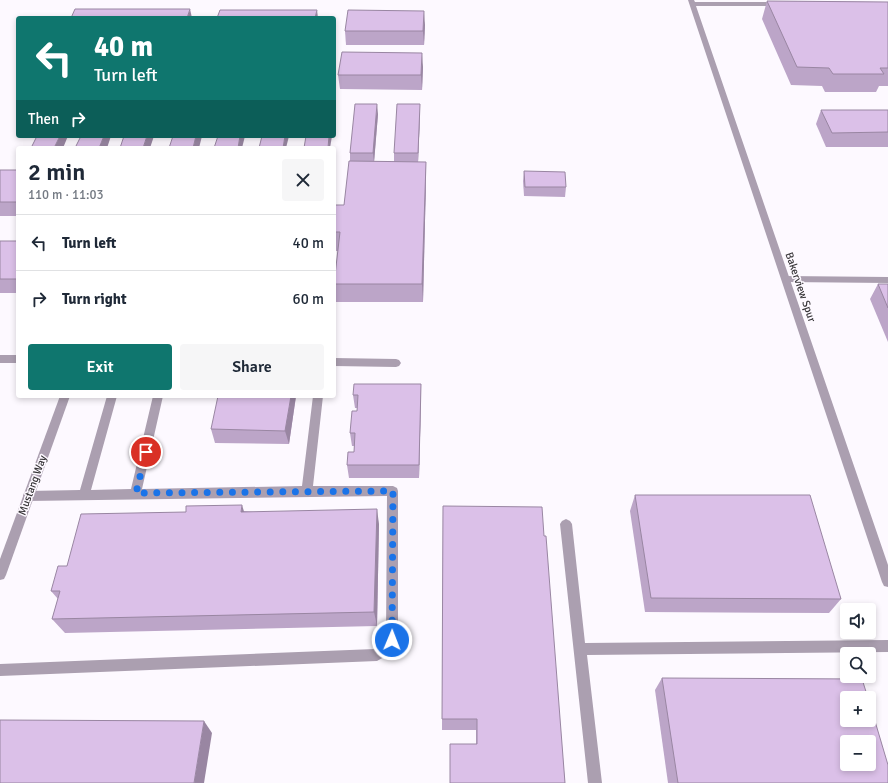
<!DOCTYPE html>
<meta charset="utf-8">
<style>
:root{--surface:#fff;--page:#f6f6f7;--text:#1f2937;--muted:#747a83;--line:#e0e1e3;--accent:#0f766e}
body{margin:0;font-family:Signika,sans-serif;background:var(--page);color:var(--text);height:100vh;display:flex;flex-direction:column;font-size:15px;white-space:nowrap}
*{box-sizing:border-box;margin:0}
p{font-size:13px;color:var(--muted)}
.icon{flex:none;width:22px;height:22px;fill:none;stroke:currentColor;stroke-width:2;stroke-linecap:round;stroke-linejoin:round}
.map{position:relative;flex:1;overflow:hidden}
.side{position:absolute;left:16px;top:146px;width:320px;height:252px;display:flex;flex-direction:column;background:var(--surface);border-radius:4px;box-shadow:0 2px 6px #0003}
.side>*{flex:none}
.hud{position:absolute;left:16px;top:16px;width:320px;height:122px;border-radius:4px;box-shadow:0 2px 6px #0003;background:#0f766e;color:#fff;overflow:hidden}
.tools{position:absolute;left:840px;top:603px;display:grid;gap:8px}
.tools a{display:grid;place-items:center;width:36px;height:36px;border-radius:4px;background:var(--surface);box-shadow:0 2px 6px #0003;font-size:20px}
.pin{position:absolute;display:grid;place-items:center;width:34px;height:34px;color:#fff;margin:-17px;border:2px solid #fff;border-radius:50%;box-shadow:0 1px 4px #0007}
.me{position:absolute;width:44px;margin:-22px;rotate:1deg;stroke-linejoin:round;filter:drop-shadow(0 0 3px #0008)}
.turn{display:flex;align-items:center;gap:14px;height:84px;padding:0 12px;font-size:18px}
.turn .icon{width:52px;height:52px;stroke-width:2.5}
.turn b{display:block;font-size:28px;line-height:34px}
.then{display:flex;align-items:center;height:38px;padding:0 12px;background:#0003;gap:8px;font-size:15px}
.round{display:grid;place-items:center;flex:none;width:42px;height:42px;border-radius:4px;background:var(--page)}
.headline{display:flex;align-items:center;justify-content:space-between;height:68px;padding:0 12px}
h1{font-size:24px;font-weight:600;line-height:30px}
.primary-button{display:flex;gap:8px;margin-top:auto;padding:8px 12px}
.primary-button a{flex:1;height:46px;border-radius:4px;background:var(--accent);color:#fff;font-size:16px;font-weight:600;line-height:46px;text-align:center}
.primary-button a+a{background:var(--page);color:var(--text)}
ul{padding:0;list-style:none}
li{display:flex;align-items:center;gap:12px;height:56px;padding:0 12px;border-top:1px solid var(--line)}
li div{flex:1}
li b{display:block;font-size:15px}
li em{font-style:normal}
.map>svg:first-child{display:block}
.lines{fill:none;stroke-linecap:round;stroke-linejoin:round}
.service{fill:#ab9fb0;fill-rule:evenodd}
.minor{fill:#ab9fb0;fill-rule:evenodd}
.wall{fill:#bca5c8}
.shaded-wall{fill:#9986a2}
.building{fill:#dbc0e8;stroke:#9986a2;fill-rule:evenodd}
.route{stroke:#1a73e8;stroke-width:7;stroke-dasharray:0 12.6}
.labels{text-anchor:middle;stroke-width:3;stroke-linejoin:round;paint-order:stroke}
.street-label{font-size:11px;fill:#373538;stroke:#fdf9ff}
</style>
<div class="map">
<svg width="888" height="783" viewBox="0 0 888 783">
<rect width="100%" height="100%" fill="#fdf9ff"/>
<g class="lines">
<!-- service -->
<g class="service">
<polygon points="786,276 888,277 888,283 786,282 782,279"/>
<polygon points="107,396 117,396 91,490 131,489 153,396 163,396 142,489 302,486 313,396 323,396 313,486 393,486 397,488 398,491 398,640 391,653 377,661 0,676 0,664 375,649 383,645 386,639 387,496 28,501 24,499 23,496 24,493 28,491 80,490"/>
<polygon points="566,519 570,521 572,524 585,643 888,640 888,652 587,655 602,783 588,783 560,524 562,521"/>
</g>
<!-- minor -->
<g class="minor">
<polygon points="688,0 694,0 695,2 778,2 781,4 778,6 696,6 888,565 888,587 884,586 882,582"/>
<rect x="0" y="355" width="18" height="8"/>
<polygon points="334,358 396,359 399,360 401,363 399,366 396,367 334,366"/>
<polygon points="60,396 70,396 6,575 4,579 0,580 0,559"/>
</g>
</g>
<!-- wall -->
<g class="wall">
<polygon points="767,1 888,2 888,86 879,86 876,92 825,92 822,86 791,85 762,19"/>
<polygon points="425,25 424,45 346,45 345,31"/>
<polygon points="423,67 422,90 340,89 338,75"/>
<polygon points="821,110 888,110 888,147 826,147 816,124"/>
<polygon points="378,114 374,161 394,162 394,153 420,114 418,162 426,162 426,180 423,302 336,302 334,283 338,251 334,251 334,205 344,205 350,161 350,153"/>
<rect x="0" y="170" width="18" height="46"/>
<polygon points="524,171 566,187 565,197 524,196 523,181"/>
<rect x="0" y="241" width="18" height="52"/>
<polygon points="878,284 888,284 888,342 870,299"/>
<polygon points="421,384 421,397 419,478 349,478 347,465 354,452 354,446 352,446 350,433 357,411 357,408 355,408 353,395"/>
<polygon points="296,396 289,444 215,443 211,429"/>
<polygon points="635,495 841,599 829,613 645,612 630,511"/>
<polygon points="443,506 544,536 565,783 476,744 476,730 442,730"/>
<polygon points="244,511 379,524 377,626 65,633 52,619 58,599 51,591 67,566"/>
<polygon points="662,678 888,783 668,783 655,690"/>
</g>
<!-- shaded-wall -->
<g class="shaded-wall">
<polygon points="190,9 192,18 187,18"/>
<polygon points="317,10 318,18 315,18"/>
<polygon points="424,11 425,25 424,45 423,31"/>
<polygon points="422,53 423,67 422,90 421,75"/>
<polygon points="334,104 335,114 334,123"/>
<polygon points="377,104 378,114 374,163 373,153"/>
<polygon points="420,104 420,114 418,163 418,153"/>
<polygon points="60,136 68,136 63,148 54,148"/>
<polygon points="104,136 111,136 107,148 99,148"/>
<polygon points="147,136 154,136 150,148 143,148"/>
<polygon points="196,136 202,136 199,148 193,148"/>
<polygon points="240,136 245,136 242,148 238,148"/>
<polygon points="285,136 289,136 286,148 283,148"/>
<polygon points="329,136 332,136 330,148 328,148"/>
<polygon points="426,162 426,180 423,302 422,284"/>
<polygon points="421,384 421,397 419,478 419,465"/>
<polygon points="291,396 296,396 289,444 285,431"/>
<polygon points="242,505 247,521 241,512"/>
<polygon points="377,509 379,524 377,626 374,612"/>
<polygon points="204,721 212,733 204,783 194,783"/>
</g>
<!-- building -->
<g class="building">
<polygon points="767,1 888,2 888,68 880,68 884,74 833,74 829,68 797,67"/>
<polygon points="75,9 190,9 187,18 71,18"/>
<polygon points="220,10 317,10 315,18 217,18"/>
<polygon points="348,10 424,11 423,31 345,31"/>
<polygon points="342,52 422,53 421,75 338,75"/>
<polygon points="355,104 377,104 373,153 350,153"/>
<polygon points="397,104 420,104 418,153 394,153"/>
<polygon points="821,110 888,110 888,132 832,133"/>
<polygon points="37,136 60,136 54,148 31,148"/>
<polygon points="81,136 104,136 99,148 75,148"/>
<polygon points="124,136 147,136 143,148 120,148"/>
<polygon points="173,136 196,136 193,148 169,148"/>
<polygon points="218,136 240,136 238,148 214,148"/>
<polygon points="262,136 285,136 283,148 259,148"/>
<polygon points="306,136 329,136 328,148 304,148"/>
<polygon points="349,161 426,162 422,284 334,284 340,232 334,232 334,205 344,205"/>
<rect x="0" y="170" width="18" height="32"/>
<polygon points="524,171 565,172 566,187 525,187"/>
<rect x="0" y="241" width="18" height="38"/>
<polygon points="878,284 888,284 888,308"/>
<polygon points="354,384 421,384 419,465 347,465 348,452 354,452 355,433 350,433 352,411 357,411 358,395 353,395"/>
<polygon points="218,396 291,396 285,431 211,429"/>
<polygon points="635,495 810,495 841,599 651,598"/>
<polygon points="242,505 241,512 377,509 374,612 52,619 60,591 51,591 58,566 67,566 81,514 186,512 186,506"/>
<polygon points="443,506 542,507 544,536 546,536 565,783 450,783 450,744 477,744 477,719 442,719"/>
<path d="M662,678L862,679L868,698H847V720H869V701L888,765V783H678ZM847,742H869V764H847Z"/>
<polygon points="0,720 204,721 194,783 0,783"/>
</g>
<g class="lines">
<!-- route -->
<polyline class="route" points="146,452 136,493 393,491 392,640"/>
</g>
<g class="labels">
<!-- street labels -->
<g class="street-label">
<text transform="translate(801 287) rotate(71)" y="4">Bakerview Spur</text>
<text transform="translate(32 485) rotate(-70)" y="4">Mustang Way</text>
</g>
</g>
</svg>
<div class="tools">
<a><svg class="icon" aria-label="sound" viewBox="0 0 24 24"><path d="M4 9h4l5-4v14l-5-4H4zM17 9q2 3 0 6"/></svg></a>
<a><svg class="icon" aria-label="search" viewBox="0 0 24 24"><circle cx="10" cy="10" r="6"/><path d="M15 15l6 6"/></svg></a>
<a>+</a>
<a>−</a>
</div>
<div class="pin" style="left:146px;top:452px;background:#d93025"><svg class="icon" aria-label="arrive" viewBox="0 0 24 24"><path d="M6 21V4h12l-3 4 3 4H6"/></svg></div>
<svg class="me" style="left:392px;top:640px" viewBox="-20 -20 40 40"><circle r="17" fill="#1a73e8" stroke="#fff" stroke-width="3"/><path d="M0-11L8 9 0 5-8 9z" fill="#fff"/></svg>
<div class="hud">
<div class="turn"><svg class="icon" aria-label="left" viewBox="0 0 24 24"><path d="M17 20v-9H6M10 6l-5 5 5 5"/></svg><div><b>40 m</b>Turn left</div></div>
<div class="then">Then<svg class="icon" aria-label="right" viewBox="0 0 24 24"><path d="M7 20v-9h11M14 6l5 5-5 5"/></svg></div>
</div>
<section class="side">
<div class="headline"><div><h1>2 min</h1><p>110 m · 11:03</p></div><a class="round"><svg class="icon" aria-label="close" viewBox="0 0 24 24"><path d="M6 6l12 12M18 6L6 18"/></svg></a></div>
<ul>
<li><svg class="icon" aria-label="left" viewBox="0 0 24 24"><path d="M17 20v-9H6M10 6l-5 5 5 5"/></svg><div><b>Turn left</b></div><em>40 m</em></li>
<li><svg class="icon" aria-label="right" viewBox="0 0 24 24"><path d="M7 20v-9h11M14 6l5 5-5 5"/></svg><div><b>Turn right</b></div><em>60 m</em></li>
</ul>
<div class="primary-button"><a>Exit</a><a>Share</a></div>
</section>
</div>
